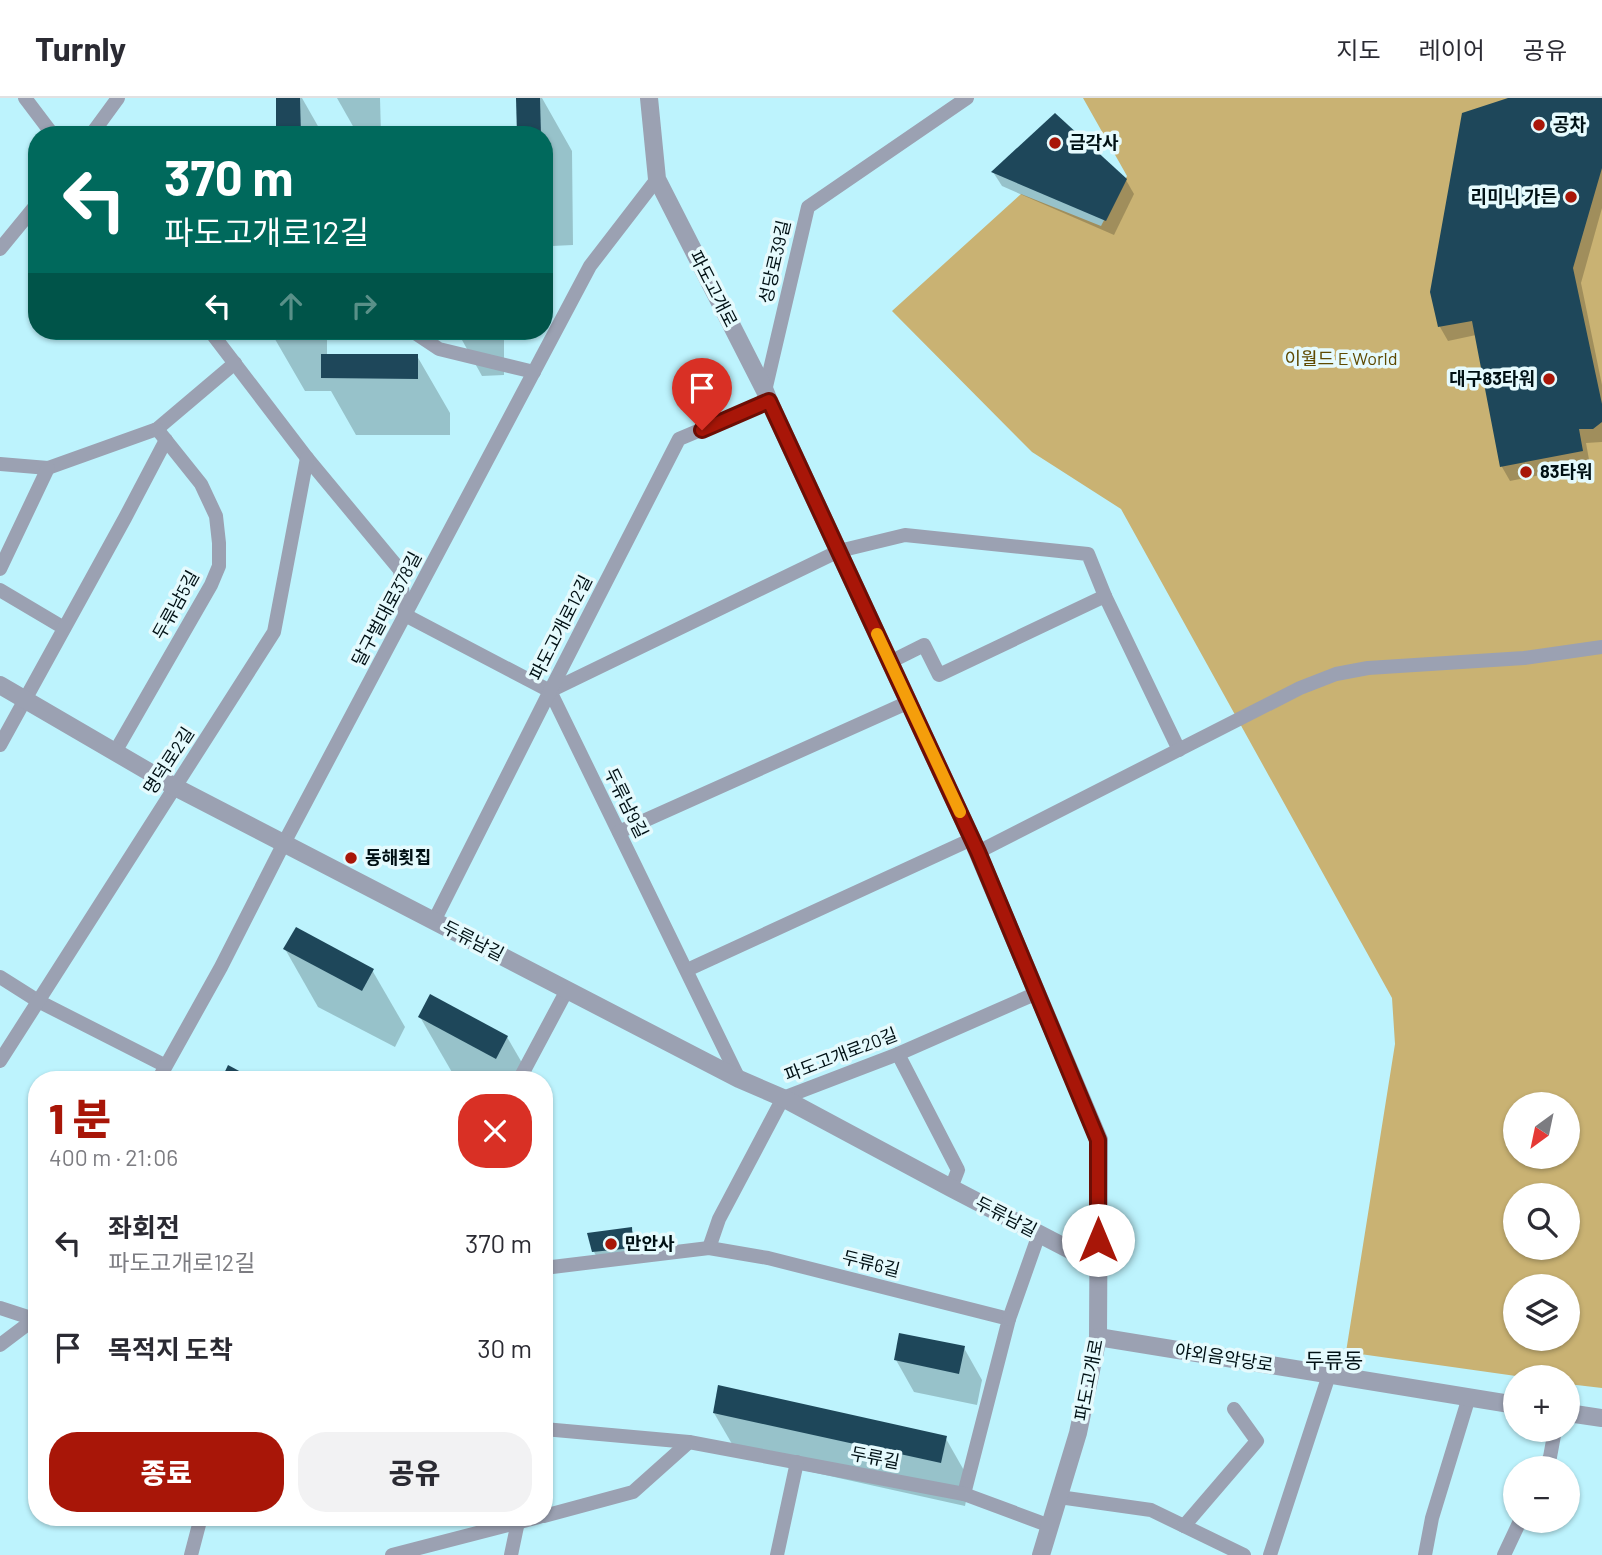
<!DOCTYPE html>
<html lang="ko">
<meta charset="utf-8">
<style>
:root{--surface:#fff;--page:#f2f2f3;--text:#2b2b33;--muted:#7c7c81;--line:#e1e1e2;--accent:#a81608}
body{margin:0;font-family:Barlow,"Noto Sans KR",sans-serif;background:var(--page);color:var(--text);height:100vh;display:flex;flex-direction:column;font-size:26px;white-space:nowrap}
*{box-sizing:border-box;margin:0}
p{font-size:23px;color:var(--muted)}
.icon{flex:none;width:38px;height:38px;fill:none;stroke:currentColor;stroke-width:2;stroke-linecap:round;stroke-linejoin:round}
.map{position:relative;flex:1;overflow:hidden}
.details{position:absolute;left:28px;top:973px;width:525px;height:455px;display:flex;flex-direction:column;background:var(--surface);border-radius:28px;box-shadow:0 2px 5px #0004}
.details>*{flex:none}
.guide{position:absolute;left:28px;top:28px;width:525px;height:214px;border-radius:28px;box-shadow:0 2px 5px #0004;background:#00695c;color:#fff;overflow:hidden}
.needle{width:46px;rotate:213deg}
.fabs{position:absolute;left:1503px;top:994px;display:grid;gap:14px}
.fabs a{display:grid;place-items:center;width:77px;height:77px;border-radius:50%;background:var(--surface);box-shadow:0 2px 5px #0004;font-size:35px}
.pin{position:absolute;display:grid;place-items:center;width:60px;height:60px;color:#fff;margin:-72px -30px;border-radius:50% 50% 50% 0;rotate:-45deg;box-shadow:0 0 7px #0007}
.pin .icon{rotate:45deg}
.me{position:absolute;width:77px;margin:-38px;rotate:0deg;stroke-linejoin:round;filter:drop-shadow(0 0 5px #0008)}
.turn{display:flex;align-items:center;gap:24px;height:147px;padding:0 21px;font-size:32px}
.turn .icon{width:91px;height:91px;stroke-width:2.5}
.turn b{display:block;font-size:49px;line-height:60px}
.lanes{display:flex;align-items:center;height:66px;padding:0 21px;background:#0003;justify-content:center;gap:35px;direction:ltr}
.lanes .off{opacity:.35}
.round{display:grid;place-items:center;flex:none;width:74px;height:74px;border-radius:28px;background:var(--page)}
.headline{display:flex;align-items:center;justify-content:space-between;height:119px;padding:0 21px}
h1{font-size:42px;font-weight:800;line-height:52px;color:var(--accent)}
.action{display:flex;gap:14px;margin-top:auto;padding:14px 21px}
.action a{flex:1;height:80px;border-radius:28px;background:var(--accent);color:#fff;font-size:28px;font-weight:800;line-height:80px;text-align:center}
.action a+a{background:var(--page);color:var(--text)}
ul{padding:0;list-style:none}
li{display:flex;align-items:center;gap:21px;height:105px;padding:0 21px}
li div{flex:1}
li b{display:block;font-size:26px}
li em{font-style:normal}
header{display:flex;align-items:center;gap:42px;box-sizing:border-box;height:98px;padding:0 35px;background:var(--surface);border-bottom:2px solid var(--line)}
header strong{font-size:33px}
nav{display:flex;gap:38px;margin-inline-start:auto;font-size:24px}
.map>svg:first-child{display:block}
.green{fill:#c9b273;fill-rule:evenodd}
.shadow{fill:#0003}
.building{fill:#1e475a}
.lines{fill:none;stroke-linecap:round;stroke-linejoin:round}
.minor{stroke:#9ba1b2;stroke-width:14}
.tertiary{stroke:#9ba1b2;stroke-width:18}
.route-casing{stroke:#6d0e05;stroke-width:18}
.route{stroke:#a81608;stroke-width:12}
.slow{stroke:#f59e0b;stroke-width:12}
.poi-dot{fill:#a81608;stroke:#e5fafd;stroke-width:2.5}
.labels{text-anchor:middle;stroke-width:7;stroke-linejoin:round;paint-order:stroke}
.poi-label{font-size:18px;font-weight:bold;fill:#001014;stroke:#e5fafd;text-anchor:start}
.street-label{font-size:18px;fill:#001014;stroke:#e5fafd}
.park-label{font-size:18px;fill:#5e4900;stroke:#e5fafd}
.quarter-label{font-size:21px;fill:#001014;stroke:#e5fafd}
</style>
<header>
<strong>Turnly</strong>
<nav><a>지도</a><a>레이어</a><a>공유</a></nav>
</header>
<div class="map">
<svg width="1602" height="1457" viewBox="0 0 1602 1457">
<rect width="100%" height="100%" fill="#bdf3fd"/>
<!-- green -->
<path class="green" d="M1083,0H1602V1290L1568,1286V1279H1523L1346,1254L1395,946L1392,900L1121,411L1032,354L892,213L1021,96L1101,128L1127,78ZM1516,1006H1568V1059H1516ZM1516,1097H1568V1150H1516ZM1516,1188H1568V1241H1516Z"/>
<!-- shadow -->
<g class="shadow">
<polygon points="278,0 302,0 323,37 278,37"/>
<polygon points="337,0 380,0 381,37 358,37"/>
<polygon points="518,0 542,0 572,53 573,147 552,148 544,135 544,37 518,37"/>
<polygon points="1514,0 1602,0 1602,110 1581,185 1602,287 1602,344 1586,345 1590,367 1510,383 1502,369 1476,237 1448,243 1440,229"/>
<polygon points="993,74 1126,82 1134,96 1114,137 1002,88"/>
<polygon points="272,233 327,233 327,258 417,258 450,315 450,337 356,337 331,293 305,293 272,236"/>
<polygon points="457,233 504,233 504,277 482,278"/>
<polygon points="285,851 372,872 405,929 395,949 318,909"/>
<polygon points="420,919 507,939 532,982 464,982 453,976"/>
<polygon points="631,1131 635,1137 635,1156 598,1161 594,1154"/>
<polygon points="964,1250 982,1282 977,1307 914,1294 896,1262"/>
<polygon points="714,1315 945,1339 970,1383 965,1408 739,1358"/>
</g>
<!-- building -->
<g class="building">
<polygon points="276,0 300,0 301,37 276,37"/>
<polygon points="516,0 540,0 541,37 517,37"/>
<polygon points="1508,0 1602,0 1602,70 1573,170 1602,306 1602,324 1593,331 1579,331 1583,353 1500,369 1472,223 1438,229 1430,194 1462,15"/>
<polygon points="1055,15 1127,81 1106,123 991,74"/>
<polygon points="321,256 418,256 418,281 321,280"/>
<polygon points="296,829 374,871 362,893 283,851"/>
<polygon points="430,896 508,938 496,961 418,919"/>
<polygon points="228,967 256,982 221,982"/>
<polygon points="632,1129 633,1150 592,1154 587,1135"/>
<polygon points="899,1235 965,1248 959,1276 894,1262"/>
<polygon points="718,1287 947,1338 941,1365 713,1315"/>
</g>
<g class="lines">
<!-- minor -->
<g class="minor">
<polyline points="25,0 53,37"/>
<polyline points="91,37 118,0"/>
<polyline points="0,151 37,106"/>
<polyline points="210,233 307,360 400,472 405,516"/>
<polyline points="412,233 439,251 534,274"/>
<polyline points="765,293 808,109 967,0"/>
<polyline points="0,366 48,370 157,331 235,265"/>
<polyline points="0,471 48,370"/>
<polyline points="0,492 64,530"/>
<polyline points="405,517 550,593 739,981"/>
<polyline points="890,564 924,547 939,577 1105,498 1179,652"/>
<polyline points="550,593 839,453 905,437 1088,456 1105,498"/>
<polyline points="0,647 125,420 166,342"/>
<polyline points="115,654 211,487 219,468 219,445 216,418 201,386 157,331"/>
<polyline points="619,734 909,604"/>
<polyline points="978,754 1300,590 1336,576 1368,570 1524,560 1602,549"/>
<polyline points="434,823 550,593 679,341 769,303"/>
<polyline points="687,872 972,741"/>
<polyline points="0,879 38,903 164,967"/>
<polyline points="898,956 958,1072 951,1090"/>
<polyline points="0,963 274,534 307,360"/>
<polyline points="158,982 221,869 284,745 590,168 657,81"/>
<polyline points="519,982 567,892"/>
<polyline points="709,1150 719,1121 783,1000 898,956 1037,895"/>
<polyline points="544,1170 709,1150 768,1160 1009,1221 964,1396"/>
<polyline points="0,1210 37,1222"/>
<polyline points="1009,1221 1039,1136"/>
<polyline points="0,1247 37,1219"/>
<polyline points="544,1331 689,1344 964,1396 1050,1428"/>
<polyline points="1545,1370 1550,1359 1555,1332"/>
<polyline points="1059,1399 1151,1412 1244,1457"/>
<polyline points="544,1418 633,1394 689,1344"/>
<polyline points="1184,1428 1257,1343 1234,1311"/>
<polyline points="191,1457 201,1419"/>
<polyline points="392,1457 539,1419"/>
<polyline points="511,1457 519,1419"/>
<polyline points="777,1457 797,1364"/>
<polyline points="1270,1457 1329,1277"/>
<polyline points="1425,1457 1432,1420 1469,1299"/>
<polyline points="1504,1457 1520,1423"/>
</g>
<!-- tertiary -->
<g class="tertiary">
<polyline points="649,0 657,81 765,293 769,303 972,741 1099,1042 1098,1239 1078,1335 1041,1457"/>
<polyline points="0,587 175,689 739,981 783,1000 951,1090 1099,1167"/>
<polyline points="1098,1239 1516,1307"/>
<polyline points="1568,1315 1602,1320"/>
</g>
</g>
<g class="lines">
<defs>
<polyline id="route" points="702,332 769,303 978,754 1098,1042 1098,1142"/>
</defs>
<!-- route casing -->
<use href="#route" class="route-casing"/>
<!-- route -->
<use href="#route" class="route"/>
<!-- slow -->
<polyline class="slow" points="877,536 960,714"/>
</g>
<!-- markers -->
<g class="poi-dot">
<circle cx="1539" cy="27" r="7"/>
<circle cx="1055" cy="45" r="7"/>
<circle cx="1571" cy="99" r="7"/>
<circle cx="1549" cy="281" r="7"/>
<circle cx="1526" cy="374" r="7"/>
<circle cx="351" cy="760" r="7"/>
<circle cx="611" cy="1146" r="7"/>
</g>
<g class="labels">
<!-- poi labels -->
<g class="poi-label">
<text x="1553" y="33">공차</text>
<text x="1069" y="51">금각사</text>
<text x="1557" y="105" text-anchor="end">리미니 가든</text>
<text x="1535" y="287" text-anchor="end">대구83타워</text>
<text x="1540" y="380">83타워</text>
<text x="365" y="766">동해횟집</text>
<text x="625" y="1152">만안사</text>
</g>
<!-- street labels -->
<g class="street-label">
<text transform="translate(775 164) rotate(-77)" y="6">성당로39길</text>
<text transform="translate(713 191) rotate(63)" y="6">파도고개로</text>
<text transform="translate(176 507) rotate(-61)" y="6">두류남5길</text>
<text transform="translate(387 511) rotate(-62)" y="6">달구벌대로378길</text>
<text transform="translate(561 530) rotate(-63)" y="6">파도고개로12길</text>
<text transform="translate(169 663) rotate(-57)" y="6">명덕로2길</text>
<text transform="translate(626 705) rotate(64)" y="6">두류남9길</text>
<text transform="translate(473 843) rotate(27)" y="6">두류남길</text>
<text transform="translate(841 957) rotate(-21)" y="6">파도고개로20길</text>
<text transform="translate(1006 1119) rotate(27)" y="6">두류남길</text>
<text transform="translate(871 1166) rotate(14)" y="6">두류6길</text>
<text transform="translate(1224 1260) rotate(9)" y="6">야외음악당로</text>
<text transform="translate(1089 1282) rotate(-79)" y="6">파도고개로</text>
<text transform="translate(875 1360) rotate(11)" y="6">두류길</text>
</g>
<!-- park labels -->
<g class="park-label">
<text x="1341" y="267">이월드 E World</text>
</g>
<!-- quarter labels -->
<g class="quarter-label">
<text x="1334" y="1270">두류동</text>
</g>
</g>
</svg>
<div class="fabs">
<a><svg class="needle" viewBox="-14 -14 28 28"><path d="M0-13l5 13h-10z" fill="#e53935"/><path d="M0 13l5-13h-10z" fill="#7c7c81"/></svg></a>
<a><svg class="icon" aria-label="search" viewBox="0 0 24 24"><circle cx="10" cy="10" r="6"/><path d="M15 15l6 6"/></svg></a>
<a><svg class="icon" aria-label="layers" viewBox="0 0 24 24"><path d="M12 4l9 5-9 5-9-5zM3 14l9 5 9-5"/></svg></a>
<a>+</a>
<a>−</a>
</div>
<div class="pin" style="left:702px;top:332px;background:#d93025"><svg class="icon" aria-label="arrive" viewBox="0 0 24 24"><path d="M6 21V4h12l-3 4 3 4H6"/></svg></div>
<svg class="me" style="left:1098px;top:1142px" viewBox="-20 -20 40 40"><circle r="19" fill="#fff"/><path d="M0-13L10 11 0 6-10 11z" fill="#a81608"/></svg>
<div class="guide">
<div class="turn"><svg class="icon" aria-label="left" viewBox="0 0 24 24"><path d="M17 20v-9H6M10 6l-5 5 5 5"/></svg><div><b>370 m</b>파도고개로12길</div></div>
<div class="lanes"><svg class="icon" aria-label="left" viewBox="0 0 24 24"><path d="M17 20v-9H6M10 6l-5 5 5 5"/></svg><svg class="icon off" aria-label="ahead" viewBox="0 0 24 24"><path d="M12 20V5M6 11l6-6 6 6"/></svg><svg class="icon off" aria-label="right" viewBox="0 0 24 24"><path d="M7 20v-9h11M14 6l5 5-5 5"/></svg></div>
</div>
<section class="details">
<div class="headline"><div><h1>1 분</h1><p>400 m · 21:06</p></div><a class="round" style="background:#d93025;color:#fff"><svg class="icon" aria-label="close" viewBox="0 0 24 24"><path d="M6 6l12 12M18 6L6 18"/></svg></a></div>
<ul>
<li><svg class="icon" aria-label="left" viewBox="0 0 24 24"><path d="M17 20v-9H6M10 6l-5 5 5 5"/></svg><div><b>좌회전</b><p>파도고개로12길</p></div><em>370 m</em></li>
<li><svg class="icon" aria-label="arrive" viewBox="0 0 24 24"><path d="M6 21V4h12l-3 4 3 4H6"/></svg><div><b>목적지 도착</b></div><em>30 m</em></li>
</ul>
<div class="action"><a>종료</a><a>공유</a></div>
</section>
</div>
